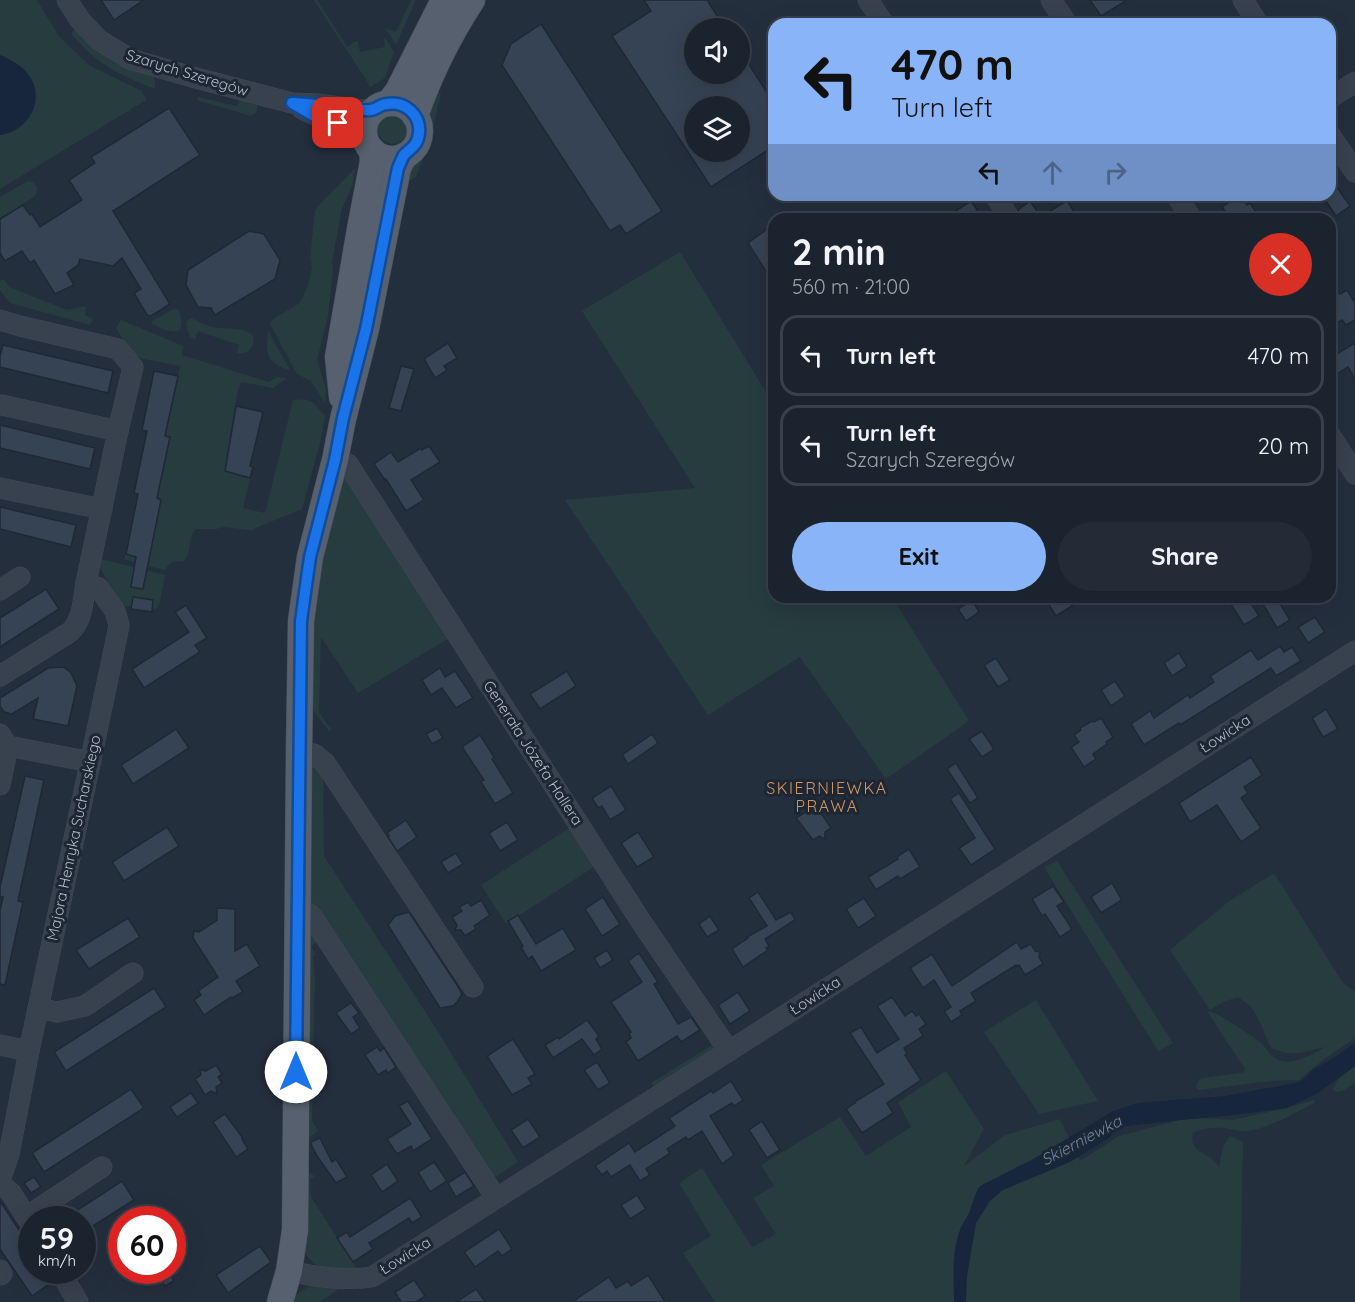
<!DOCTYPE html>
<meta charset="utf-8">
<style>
:root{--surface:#1b232e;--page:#242b36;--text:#f1f3f6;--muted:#a0a4aa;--line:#39404a;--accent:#8ab4f8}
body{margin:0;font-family:Quicksand,sans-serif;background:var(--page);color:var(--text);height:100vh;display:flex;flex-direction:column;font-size:22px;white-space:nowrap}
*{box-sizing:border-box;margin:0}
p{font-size:20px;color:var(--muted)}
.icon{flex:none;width:33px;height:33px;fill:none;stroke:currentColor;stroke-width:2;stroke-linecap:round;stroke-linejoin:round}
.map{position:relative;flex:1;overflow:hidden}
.drawer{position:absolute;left:768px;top:213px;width:568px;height:390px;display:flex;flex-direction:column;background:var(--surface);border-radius:18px;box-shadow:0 6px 24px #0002,0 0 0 2px var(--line)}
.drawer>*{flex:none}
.top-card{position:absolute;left:768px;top:18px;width:568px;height:183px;border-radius:18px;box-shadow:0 6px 24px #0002,0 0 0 2px var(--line);background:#8ab4f8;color:#111;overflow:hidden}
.tools{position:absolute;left:684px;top:18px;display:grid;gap:12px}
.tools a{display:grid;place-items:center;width:66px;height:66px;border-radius:50%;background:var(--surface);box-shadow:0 6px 24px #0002,0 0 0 2px var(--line);font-size:30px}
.speed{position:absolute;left:18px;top:1206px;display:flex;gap:12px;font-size:30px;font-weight:700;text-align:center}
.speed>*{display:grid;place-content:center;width:78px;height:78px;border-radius:50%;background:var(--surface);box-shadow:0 6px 24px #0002,0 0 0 2px var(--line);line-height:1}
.speed small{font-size:15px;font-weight:400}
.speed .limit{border:9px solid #d22;background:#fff;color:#111}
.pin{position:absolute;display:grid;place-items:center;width:51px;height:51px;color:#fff;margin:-26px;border-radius:12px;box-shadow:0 3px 9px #0006}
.me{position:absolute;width:66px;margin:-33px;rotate:0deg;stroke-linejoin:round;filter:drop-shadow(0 0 4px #0008)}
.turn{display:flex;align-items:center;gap:21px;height:126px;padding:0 24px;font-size:27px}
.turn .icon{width:78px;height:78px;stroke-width:2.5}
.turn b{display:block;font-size:42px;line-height:51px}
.lanes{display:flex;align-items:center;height:57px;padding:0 24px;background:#0003;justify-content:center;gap:30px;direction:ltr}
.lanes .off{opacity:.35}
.round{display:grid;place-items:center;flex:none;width:63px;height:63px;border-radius:32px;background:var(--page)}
.summary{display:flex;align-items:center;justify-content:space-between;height:102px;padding:0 24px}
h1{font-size:36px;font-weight:700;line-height:45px}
.primary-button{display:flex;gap:12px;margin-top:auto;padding:12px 24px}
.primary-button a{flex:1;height:69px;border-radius:36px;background:var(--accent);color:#111;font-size:24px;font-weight:700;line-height:69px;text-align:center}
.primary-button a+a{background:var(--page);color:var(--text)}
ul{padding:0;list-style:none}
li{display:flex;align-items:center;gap:18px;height:81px;margin:0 12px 9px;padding:0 12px;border:3px solid var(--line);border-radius:18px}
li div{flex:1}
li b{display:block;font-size:22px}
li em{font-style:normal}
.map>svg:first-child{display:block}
.green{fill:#263c3f}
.water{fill:#17263c}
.building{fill:#364354;stroke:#1f2835;stroke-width:1.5;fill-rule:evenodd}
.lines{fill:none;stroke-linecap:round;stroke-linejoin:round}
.minor-casing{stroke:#414a57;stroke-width:21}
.major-casing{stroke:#414a57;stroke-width:27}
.minor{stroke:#38414e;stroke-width:20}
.major{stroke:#56606e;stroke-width:26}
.route-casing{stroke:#114b97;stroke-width:15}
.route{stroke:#1a73e8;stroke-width:10}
.labels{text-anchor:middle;stroke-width:6;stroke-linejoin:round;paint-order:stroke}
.street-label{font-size:15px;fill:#b4bcc9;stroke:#1d2633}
.neighbourhood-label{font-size:16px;letter-spacing:1.5px;fill:#d59563;stroke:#1d2633}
.water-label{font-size:16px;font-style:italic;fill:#6d86a8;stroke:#1d2633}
</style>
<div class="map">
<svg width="1355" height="1302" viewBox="0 0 1355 1302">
<rect width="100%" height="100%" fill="#242f3e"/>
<!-- green -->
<g class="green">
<polygon points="0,0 37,0 58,35 90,66 142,91 146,100 0,189"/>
<polygon points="314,0 317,0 347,47 356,41 358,42 360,52 385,47 384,36 394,52 385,78 370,87 367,81"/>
<polygon points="411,0 416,0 396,45 386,29 396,32"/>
<path d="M77,28L152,73L155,83V89C133,80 110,71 92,55C85,49 79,42 72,35V32Z"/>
<polygon points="434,90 441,93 430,141 416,177 408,181 407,170 419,155 428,141 430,130 428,111"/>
<polygon points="198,97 237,106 241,98 259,102 256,113 251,116 200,101 198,100"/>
<circle cx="393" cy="129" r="15"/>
<polygon points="356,167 352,187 342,208 332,262 333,271 328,316 317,360 326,389 325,403 311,381 297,374 270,324 273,319 298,304 302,299 308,286 312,267 310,258 315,211 320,204"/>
<polygon points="30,181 35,184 37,188 35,196 0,219 0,197 26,182"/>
<polygon points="680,252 774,405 774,597 892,597 969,721 886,779 800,657 708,715 565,500 695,488 582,311"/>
<polygon points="4,279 9,287 67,310 86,306 85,315 93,318 90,325 10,303 0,290 0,281"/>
<path d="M175,309L178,310C182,317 184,326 178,331C170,333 158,327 151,323L152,321L170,311Z"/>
<path d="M191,318C199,321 205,326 214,327C227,330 243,326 253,336C255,347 249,355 237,353L239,345L198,331L195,339L190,337L187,329L186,322Z"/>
<path d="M121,320L183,346L182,355L269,382L277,377L287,378L273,388L241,382L237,394L225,471L250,478L243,508L265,513L293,400C313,398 312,402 325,416L321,439L302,509L251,530L224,527L216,529H196C187,538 193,552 184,561L172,562L164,570L124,559L126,554L149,559L161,500L157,498L165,436L180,366L134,357L116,328Z"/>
<path d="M268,331L290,370C265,363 266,354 268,331Z"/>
<polygon points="341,477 347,478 451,637 358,693 321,637 319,713 331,729 329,731 309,705 312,605"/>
<polygon points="101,559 165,575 159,606 155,609 126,606 122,604 100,568"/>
<polygon points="314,764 323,771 324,856 430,1019 518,1162 491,1180 310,906 311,765"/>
<polygon points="569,828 594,867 506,924 481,885"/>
<polygon points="1057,861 1173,1043 1158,1051 1044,867"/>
<path d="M1274,873L1343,983L1355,992V1038L1323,1060L1299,1080L1272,1081L1198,1090L1196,1087L1198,1081L1202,1078L1240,1073L1244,1072L1245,1069L1208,1013L1209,1011C1220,1014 1251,1035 1261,1043C1265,1047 1269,1053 1273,1057C1289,1069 1311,1055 1325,1047L1300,1053H1285L1271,1048C1264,1034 1260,1018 1250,1006C1247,1003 1242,1000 1238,997L1223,1002L1210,1010L1170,950L1228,902Z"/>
<polygon points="306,920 321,940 311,946 316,955 313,956 315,978 312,1121 318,1131 305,1141"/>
<polygon points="1036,1000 1098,1101 1039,1114 984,1032"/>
<polygon points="717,1042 717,1050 655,1089 651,1083"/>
<path d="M1355,1066V1083L1342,1091L1336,1092L1333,1089C1336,1078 1346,1073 1355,1066Z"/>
<path d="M946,1071L984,1129L964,1166L1005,1135L1060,1119L1080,1161L1119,1136L1180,1120L1203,1118L1232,1120L1287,1108L1314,1100V1103C1293,1114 1273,1126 1249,1131C1240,1132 1234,1130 1225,1128C1215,1127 1201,1128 1193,1133C1188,1154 1211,1152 1219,1167L1223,1147L1230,1136L1243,1142L1240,1302H715L683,1253L711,1236L679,1183L702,1168L752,1247L776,1234L753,1198L774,1186L761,1165L840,1117L866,1156L911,1127L898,1102Z"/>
<path d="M304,1171L315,1176L310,1179L311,1197L356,1267L355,1271C333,1268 313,1273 304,1249Z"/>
<path d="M316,1285L340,1288L320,1302H291C298,1292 304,1288 316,1285Z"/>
</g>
<!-- water -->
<g class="water">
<path d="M0,55C10,59 21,65 28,74C47,98 29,132 0,135Z"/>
<path d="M1355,1042V1066L1318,1093L1287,1108L1234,1115L1180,1120L1119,1127L1109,1138L1070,1162L1003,1190L990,1201L976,1223L967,1276L966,1302H954C954,1276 951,1255 960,1230C962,1224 966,1219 969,1213C973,1203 974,1195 980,1186L1035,1158L1113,1111L1138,1103L1225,1096L1295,1083L1301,1081L1314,1069L1337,1056Z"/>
</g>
<!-- building -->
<g class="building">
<polygon points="101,0 144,0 114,20"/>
<path d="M644,0H707L725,28H694V74H740V50L774,104V146L711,187L612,36L651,11ZM694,106H740V152H694Z"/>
<polygon points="1090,0 1127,0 1101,16"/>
<polygon points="541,24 662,211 626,234 620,225 610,231 502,65 511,44"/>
<polygon points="169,108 200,155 113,211 170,304 151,316 147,315 134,293 141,289 122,258 113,266 80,259 78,265 67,273 74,285 55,294 34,260 30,263 22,251 5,261 0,253 0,219 23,205 30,215 32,214 40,227 82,200 69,180 95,163 91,157"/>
<polygon points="1330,177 1350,206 1336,216 1322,195 1330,195"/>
<polygon points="1240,195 1241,195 1247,205 1250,203 1256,212 1245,219 1230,219 1222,207"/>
<polygon points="971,201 978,211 975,212 980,219 959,219 954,212"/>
<polygon points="1030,201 1037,211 1026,219 1022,219 1018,210"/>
<polygon points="1067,201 1079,219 1038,219 1058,206"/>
<polygon points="774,224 774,284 748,243"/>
<polygon points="249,231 264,234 280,260 275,279 215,315 211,308 198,307 186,285 188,270"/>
<polygon points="1330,281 1340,294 1347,290 1355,303 1355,320 1346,325 1342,320 1330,327"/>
<polygon points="448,343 457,358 444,366 447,370 435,378 424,359"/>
<polygon points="1355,343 1355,379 1348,367 1334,376 1330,370 1330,358"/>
<polygon points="3,345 113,371 108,393 0,367 0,356"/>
<polygon points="401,366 414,369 401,411 389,408"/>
<polygon points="154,371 178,376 165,436 170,437 157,498 161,500 143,589 131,587 136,557 126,554 138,494 134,493 147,431 142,430"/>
<polygon points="236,406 263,412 250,466 253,467 250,478 225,471"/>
<polygon points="0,425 95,448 90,469 0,448"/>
<polygon points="429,446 440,462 411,480 424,500 406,511 386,479 385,480 374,464 391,452 398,462 421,448 422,450"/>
<polygon points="0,507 76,525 71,547 0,529"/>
<polygon points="46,589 59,609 0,647 0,618"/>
<polygon points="133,597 153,600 152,612 131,609"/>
<polygon points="1044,597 1086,597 1056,616"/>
<polygon points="1236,597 1247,597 1259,616 1244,625 1229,601"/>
<polygon points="1274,597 1276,597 1290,620 1277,628 1263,604"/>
<polygon points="972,600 979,612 966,621 958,609"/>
<polygon points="186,605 207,638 195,645 200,652 144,688 132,669 189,632 175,612"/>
<polygon points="1315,617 1325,632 1308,643 1298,627"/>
<polygon points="1280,646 1284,652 1292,647 1301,661 1276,676 1271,668 1180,725 1179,723 1144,745 1131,724 1150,711 1154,718 1188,695 1190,698 1214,682 1210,676 1251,650 1258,660"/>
<polygon points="1179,653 1187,666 1172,676 1164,663"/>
<polygon points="996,658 1010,680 998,687 984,665"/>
<polygon points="64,667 71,673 77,686 68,726 33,719 38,698 12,714 4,712 0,706 0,698 48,668"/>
<polygon points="440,668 445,677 455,671 473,698 456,708 442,688 431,695 422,680"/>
<polygon points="567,671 576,686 540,709 530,694"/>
<polygon points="1115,681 1125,696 1111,706 1101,690"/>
<polygon points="1326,709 1338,729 1323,737 1312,718"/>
<polygon points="1101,718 1113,737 1106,742 1107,744 1093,754 1096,759 1084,767 1071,747 1079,742 1074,735 1081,730 1080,728 1092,721 1094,722"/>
<polygon points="437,728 443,738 432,744 426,734"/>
<polygon points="176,729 189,748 133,784 121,765"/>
<polygon points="982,731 994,749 982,757 969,739"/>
<polygon points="652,734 658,743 628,764 622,755"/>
<polygon points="480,735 494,757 492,759 513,793 495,804 481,782 484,780 462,747"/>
<polygon points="1251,757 1262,775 1244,787 1248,793 1241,798 1261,828 1241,842 1217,805 1190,822 1179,803"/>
<polygon points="956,763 978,798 970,803 947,769"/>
<polygon points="25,776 44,780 18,901 23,902 5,985 0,984 0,911 3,897 0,897 0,887"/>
<polygon points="611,786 626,810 610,820 602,806 598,808 592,798"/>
<polygon points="959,793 995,849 971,865 959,848 975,838 950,799"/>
<polygon points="810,809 813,814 819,810 831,828 825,832 825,839 819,836 813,840 796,818"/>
<polygon points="406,820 417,837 397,851 388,837 389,836 387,833"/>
<polygon points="507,822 518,840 500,851 489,833"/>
<polygon points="167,827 179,846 124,881 112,862"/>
<polygon points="638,832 654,857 637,867 621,843"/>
<polygon points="909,849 920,867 900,879 898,876 876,890 868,877 898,859 897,857"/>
<polygon points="456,853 463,864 448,873 441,862"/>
<polygon points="1112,883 1122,900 1101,913 1091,897"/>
<polygon points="1053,886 1064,902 1057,906 1072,929 1060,937 1045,914 1042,916 1032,899"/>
<polygon points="758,892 776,920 791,912 795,920 765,939 769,946 766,948 768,950 743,967 732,949 748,938 747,937 767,926 749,898"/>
<polygon points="603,897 620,924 602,936 585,909"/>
<polygon points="864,898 876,916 858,928 846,909"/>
<polygon points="481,900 490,915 474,926 476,929 465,936 461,930 455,930 457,925 452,917 462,911 459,907 468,902 471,906"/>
<polygon points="217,908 235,909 235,951 247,944 260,966 236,981 243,992 232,998 231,997 204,1015 194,1000 201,995 198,991 218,977 193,938 194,931 199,932 217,920"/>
<polygon points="409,912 457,985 462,994 457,1002 453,1006 440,1008 388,925 395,916"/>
<polygon points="518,915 536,944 563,928 576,950 541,971 532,956 528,959 521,947 523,946 508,921"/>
<polygon points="710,916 719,930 707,937 699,924"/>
<polygon points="128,918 140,937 89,969 76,950"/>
<polygon points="1017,942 1021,949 1031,944 1035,951 1040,952 1039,957 1043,964 1025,975 1019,965 1016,967 1016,965 971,993 976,1001 960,1011 962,1015 951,1022 944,1011 951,1007 934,980 923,988 910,968 932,954 952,986"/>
<polygon points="607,950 613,960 600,968 594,958"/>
<polygon points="639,953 658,982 654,984 678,1024 691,1017 700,1030 681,1042 677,1036 638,1061 626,1042 631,1038 629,1033 631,1032 611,1002 642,982 628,961"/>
<polygon points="154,988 166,1007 66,1071 54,1052"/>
<polygon points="738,992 750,1011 730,1024 718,1005"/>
<polygon points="892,997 905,1016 912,1011 916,1016 919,1014 926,1024 919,1029 923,1036 904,1048 907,1053 905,1055 921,1080 887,1103 893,1113 862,1133 846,1109 855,1103 856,1101 884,1084 850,1033 861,1027 877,1053 899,1039 877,1006"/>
<polygon points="351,1003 359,1013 353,1017 360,1028 351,1034 336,1013"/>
<polygon points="587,1020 599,1036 596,1039 602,1049 594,1055 582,1039 553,1058 545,1045 558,1037 559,1039"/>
<polygon points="513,1039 535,1074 528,1078 532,1084 512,1095 487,1056"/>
<polygon points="377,1047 380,1051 384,1048 396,1067 388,1073 386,1070 378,1075 365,1055"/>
<polygon points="597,1062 610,1083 598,1090 584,1070"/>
<polygon points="216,1065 222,1074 218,1077 222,1083 216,1087 217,1094 211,1091 205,1095 195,1079 201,1075 200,1070 206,1071"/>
<polygon points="731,1081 743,1100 734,1106 732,1103 710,1116 734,1155 722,1164 702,1131 688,1140 686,1137 667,1149 670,1153 646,1169 650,1175 640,1181 630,1165 611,1177 607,1171 602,1175 595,1166 629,1143 635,1152 675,1126 669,1118 711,1091 713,1093"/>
<polygon points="131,1089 144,1108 44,1172 32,1153"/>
<polygon points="191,1093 198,1103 177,1117 170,1107"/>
<polygon points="408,1101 432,1139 413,1151 411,1146 397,1154 387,1139 411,1124 399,1106"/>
<polygon points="225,1114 242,1137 242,1139 248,1149 236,1157 213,1122"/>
<polygon points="528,1119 540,1137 523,1148 511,1130"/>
<polygon points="762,1121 780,1150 767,1158 749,1130"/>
<polygon points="320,1138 332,1162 336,1159 347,1177 336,1183 317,1156 311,1144 311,1142"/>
<polygon points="434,1162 447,1181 430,1192 418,1172"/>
<polygon points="387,1164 398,1181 382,1192 371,1175"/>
<polygon points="465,1172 474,1186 456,1197 448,1183"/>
<polygon points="34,1177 41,1187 31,1193 24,1183"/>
<polygon points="122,1181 134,1200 82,1233 82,1220 62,1220"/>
<polygon points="637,1195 646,1209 630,1219 621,1205"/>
<polygon points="410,1198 422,1217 412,1223 409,1218 369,1243 373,1249 353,1262 337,1238 347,1232 350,1237"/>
<polygon points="0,1201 32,1250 32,1270 46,1270 52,1282 32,1296 0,1249"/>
<polygon points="499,1229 512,1249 502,1256 498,1251 475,1267 464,1252"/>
<polygon points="260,1246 271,1262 228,1293 216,1275"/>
<polygon points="155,1270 168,1270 174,1281 165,1286"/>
<polygon points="648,1275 665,1302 572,1302 609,1277 616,1288 628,1281 631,1286"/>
<polygon points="414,1280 425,1296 416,1302 401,1302 395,1292"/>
<polygon points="476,1289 485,1302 456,1302"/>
</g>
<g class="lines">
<defs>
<g id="minor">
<polyline points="67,0 80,20 99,40 130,59 192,77 292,103 318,104 362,110 373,110"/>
<polyline points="868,0 884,24"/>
<polyline points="1051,0 1067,24"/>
<polyline points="1243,0 1258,24"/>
<polyline points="1330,98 1355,82"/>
<path d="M302,109C322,120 345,124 364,135"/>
<polyline points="1330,135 1355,172"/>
<polyline points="995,195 1010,219"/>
<polyline points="1176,195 1192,219"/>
<polyline points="0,320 20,326 118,349 128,361"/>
<polyline points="2,405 118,431"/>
<polyline points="1330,435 1355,474"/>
<polyline points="335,460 348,464 640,920 729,1051"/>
<polyline points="0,488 102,509"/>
<polyline points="0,590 20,577"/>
<path d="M0,676L70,632C83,620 83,600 86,583"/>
<polyline points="0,734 8,746 91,762"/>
<polyline points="299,753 314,754 325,763 473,987"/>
<polyline points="0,785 8,746"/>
<polyline points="297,912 308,913 313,918 496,1198"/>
<polyline points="38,1008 57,1012 85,1006 133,973"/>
<polyline points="0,1045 29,1051"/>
<polyline points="0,1180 9,1154 29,1051 117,636 119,625 115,611 99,588 86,583 118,431 133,367"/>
<polyline points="0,1183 11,1193 32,1226"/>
<polyline points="26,1217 102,1167"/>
<polyline points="0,1270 2,1274 0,1275"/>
<polyline points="59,1270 78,1302"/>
<path d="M289,1271C314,1277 348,1281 372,1277L729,1051L1355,651"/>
</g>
<g id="major">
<polyline points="389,103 398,91 444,0"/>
<circle cx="392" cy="131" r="28"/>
<path d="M415,116C430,73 447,38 472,0"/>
<polyline points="342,397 338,357 360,229 373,161 372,150"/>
<polyline points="280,1302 289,1271 295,1230 299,753 301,621 310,557 335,460 343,419 366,329 398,168 404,156"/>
</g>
</defs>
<!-- minor casing -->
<use href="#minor" class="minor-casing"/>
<!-- major casing -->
<use href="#major" class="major-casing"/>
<!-- minor -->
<use href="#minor" class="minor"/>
<!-- major -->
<use href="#major" class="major"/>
</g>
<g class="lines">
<defs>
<path id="route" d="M296,1072L301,621L310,557L335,460L343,418L366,329L398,168C400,164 402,158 404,155C411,148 418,145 419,133C421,115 405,101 387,104C382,104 379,107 374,109C371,111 365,110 361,110C338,108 315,104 292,103L314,116L338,123"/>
</defs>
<!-- route casing -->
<use href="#route" class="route-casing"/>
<!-- route -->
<use href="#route" class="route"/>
</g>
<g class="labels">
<!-- street labels -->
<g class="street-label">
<text transform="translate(187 73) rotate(17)" y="5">Szarych Szeregów</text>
<text transform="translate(1225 734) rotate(-33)" y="5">Łowicka</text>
<text transform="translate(533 753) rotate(57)" y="5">Generała Józefa Hallera</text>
<text transform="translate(74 838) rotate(-78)" y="5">Majora Henryka Sucharskiego</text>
<text transform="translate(815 996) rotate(-33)" y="5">Łowicka</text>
<text transform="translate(405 1256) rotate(-32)" y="5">Łowicka</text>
</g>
<!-- neighbourhood labels -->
<g class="neighbourhood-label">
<text x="827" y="794">SKIERNIEWKA<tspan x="827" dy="18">PRAWA</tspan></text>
</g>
<!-- water labels -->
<g class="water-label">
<text transform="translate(1081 1140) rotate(-28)" y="6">Skierniewka</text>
</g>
</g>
</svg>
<div class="tools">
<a><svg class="icon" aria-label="sound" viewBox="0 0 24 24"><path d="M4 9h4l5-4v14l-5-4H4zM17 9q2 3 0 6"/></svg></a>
<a><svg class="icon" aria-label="layers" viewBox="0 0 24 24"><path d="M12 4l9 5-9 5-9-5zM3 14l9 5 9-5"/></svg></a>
</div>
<div class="speed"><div>59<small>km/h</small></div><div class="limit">60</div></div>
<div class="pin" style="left:338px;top:123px;background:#d93025"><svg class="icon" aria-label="arrive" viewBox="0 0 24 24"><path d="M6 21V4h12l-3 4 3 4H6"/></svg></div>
<svg class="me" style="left:296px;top:1072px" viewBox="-20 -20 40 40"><circle r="19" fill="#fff"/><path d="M0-13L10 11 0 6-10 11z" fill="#1a73e8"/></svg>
<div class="top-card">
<div class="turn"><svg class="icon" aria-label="left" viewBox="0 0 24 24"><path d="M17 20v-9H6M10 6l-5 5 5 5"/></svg><div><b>470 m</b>Turn left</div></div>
<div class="lanes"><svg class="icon" aria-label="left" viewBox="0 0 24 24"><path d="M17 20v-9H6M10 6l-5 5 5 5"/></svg><svg class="icon off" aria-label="ahead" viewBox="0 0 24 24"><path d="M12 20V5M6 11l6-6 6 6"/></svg><svg class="icon off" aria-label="right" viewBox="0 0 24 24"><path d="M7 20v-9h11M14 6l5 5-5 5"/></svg></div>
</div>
<section class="drawer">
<div class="summary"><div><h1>2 min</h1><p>560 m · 21:00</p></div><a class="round" style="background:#d93025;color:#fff"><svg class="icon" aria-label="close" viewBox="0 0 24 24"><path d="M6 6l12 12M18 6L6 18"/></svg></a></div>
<ul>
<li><svg class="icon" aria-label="left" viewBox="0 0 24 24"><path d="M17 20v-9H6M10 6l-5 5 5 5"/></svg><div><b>Turn left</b></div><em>470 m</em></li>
<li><svg class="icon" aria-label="left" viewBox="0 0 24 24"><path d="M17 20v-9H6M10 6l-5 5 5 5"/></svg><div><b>Turn left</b><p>Szarych Szeregów</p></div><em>20 m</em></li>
</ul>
<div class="primary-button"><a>Exit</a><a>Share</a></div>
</section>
</div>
